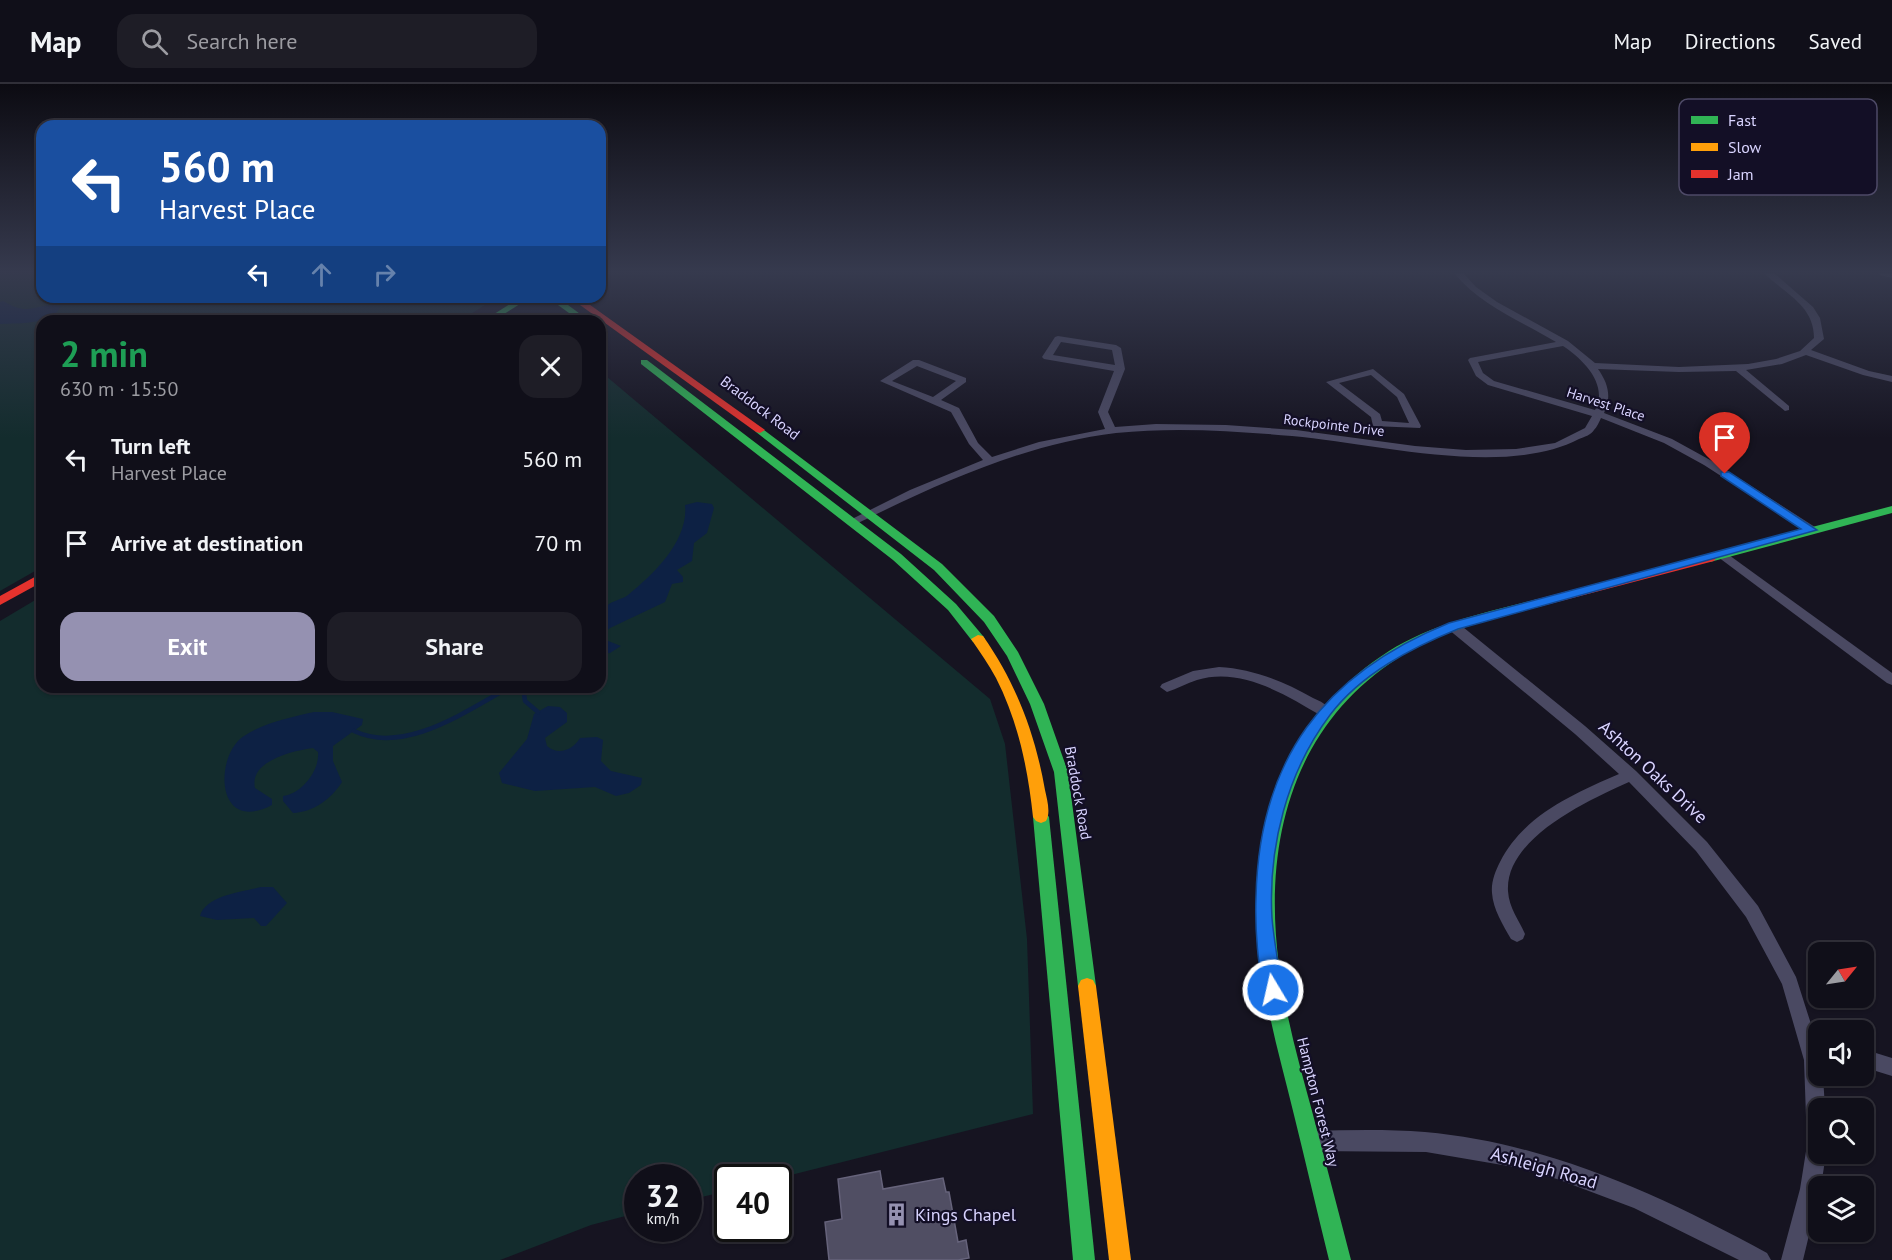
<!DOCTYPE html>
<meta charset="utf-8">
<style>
:root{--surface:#100f19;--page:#1e1d26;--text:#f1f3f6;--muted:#9c9ca2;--line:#302f38;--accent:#9591b1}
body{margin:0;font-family:"PT Sans",sans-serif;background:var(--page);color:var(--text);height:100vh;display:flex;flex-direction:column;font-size:22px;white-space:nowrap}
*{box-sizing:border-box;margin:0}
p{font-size:20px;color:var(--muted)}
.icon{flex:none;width:33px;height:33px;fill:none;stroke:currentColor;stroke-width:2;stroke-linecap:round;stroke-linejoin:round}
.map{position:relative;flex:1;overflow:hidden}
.drawer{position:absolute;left:36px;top:231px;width:570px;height:378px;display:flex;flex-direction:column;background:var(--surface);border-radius:18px;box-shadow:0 2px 4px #0004,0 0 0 2px var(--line)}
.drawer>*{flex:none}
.banner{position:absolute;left:36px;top:36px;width:570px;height:183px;border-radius:18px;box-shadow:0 2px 4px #0004,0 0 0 2px var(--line);background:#1a4fa0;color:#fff;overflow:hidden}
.needle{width:39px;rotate:60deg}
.buttons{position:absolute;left:1808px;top:858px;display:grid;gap:12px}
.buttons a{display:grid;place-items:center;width:66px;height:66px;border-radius:12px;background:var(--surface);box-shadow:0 2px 4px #0004,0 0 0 2px var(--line);font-size:30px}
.speed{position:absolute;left:624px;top:1080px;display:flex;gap:12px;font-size:30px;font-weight:700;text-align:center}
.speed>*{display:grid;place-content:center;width:78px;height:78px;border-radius:50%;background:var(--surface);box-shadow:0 2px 4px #0004,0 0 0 2px var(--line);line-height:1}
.speed small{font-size:15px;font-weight:400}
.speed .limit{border:3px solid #111;border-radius:9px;background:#fff;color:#111}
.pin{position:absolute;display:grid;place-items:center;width:51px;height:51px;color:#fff;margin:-62px -26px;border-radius:50% 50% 50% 0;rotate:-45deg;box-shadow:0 0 6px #0007}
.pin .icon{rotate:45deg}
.me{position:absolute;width:66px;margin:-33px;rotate:351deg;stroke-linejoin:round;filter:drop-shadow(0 0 4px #0008)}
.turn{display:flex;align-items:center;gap:21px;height:126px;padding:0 24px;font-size:27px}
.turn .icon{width:78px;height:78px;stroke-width:2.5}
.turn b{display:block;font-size:42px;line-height:51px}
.lanes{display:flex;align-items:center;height:57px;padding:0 24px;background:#0003;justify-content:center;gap:30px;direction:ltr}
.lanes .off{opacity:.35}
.round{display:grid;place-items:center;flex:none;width:63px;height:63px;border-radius:18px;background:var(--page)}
.headline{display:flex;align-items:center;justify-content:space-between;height:102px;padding:0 24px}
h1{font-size:36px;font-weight:700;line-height:45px;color:#1e9e55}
.primary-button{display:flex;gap:12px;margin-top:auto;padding:12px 24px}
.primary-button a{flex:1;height:69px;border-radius:18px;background:var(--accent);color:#fff;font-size:24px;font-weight:700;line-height:69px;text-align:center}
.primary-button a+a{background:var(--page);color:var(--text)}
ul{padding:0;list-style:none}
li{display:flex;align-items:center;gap:18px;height:84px;padding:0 24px}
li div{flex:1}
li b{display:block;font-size:22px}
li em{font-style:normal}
header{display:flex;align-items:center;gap:36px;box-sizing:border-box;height:84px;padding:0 30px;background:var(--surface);border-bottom:2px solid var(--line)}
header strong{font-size:28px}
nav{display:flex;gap:33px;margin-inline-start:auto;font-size:21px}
.search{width:420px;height:54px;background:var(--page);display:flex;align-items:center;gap:15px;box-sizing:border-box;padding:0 21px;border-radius:18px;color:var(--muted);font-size:22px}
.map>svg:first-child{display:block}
.green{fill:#132c2d}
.water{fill:#0d2144}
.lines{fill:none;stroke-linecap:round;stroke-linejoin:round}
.stream{stroke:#0d2144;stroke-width:4.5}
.building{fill:#504e63;stroke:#66637b;stroke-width:1.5}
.street{fill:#4a4962;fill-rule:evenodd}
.fast{fill:#30b455;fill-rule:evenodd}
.slow{fill:#ff9f0a;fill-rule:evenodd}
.jam{fill:#e5322d;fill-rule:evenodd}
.route{fill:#1a73e8;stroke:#114b97;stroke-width:1.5}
.labels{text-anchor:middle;stroke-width:4.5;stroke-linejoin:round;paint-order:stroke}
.far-street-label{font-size:14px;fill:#d9d4ff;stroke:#130f26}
.street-label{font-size:15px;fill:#d9d4ff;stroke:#130f26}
.near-street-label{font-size:18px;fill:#d9d4ff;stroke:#130f26}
.near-poi-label{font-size:18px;fill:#d9d4ff;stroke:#130f26;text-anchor:start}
.key{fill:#130f26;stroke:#4e4a67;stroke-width:1.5}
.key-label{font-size:16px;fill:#d9d4ff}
</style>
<header>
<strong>Map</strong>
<div class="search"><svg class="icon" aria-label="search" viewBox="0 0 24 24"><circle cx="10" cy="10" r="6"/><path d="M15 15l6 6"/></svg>Search here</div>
<nav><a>Map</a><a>Directions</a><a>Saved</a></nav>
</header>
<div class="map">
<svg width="1892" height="1176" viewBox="0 0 1892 1176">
<rect width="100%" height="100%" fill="#161421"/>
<!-- green -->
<g class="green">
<polygon points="0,189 42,189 42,213 497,213 460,237 42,237 42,483 0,507"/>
<polygon points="600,287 990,615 1005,660 1027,855 1033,1030 779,1094 728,1094 727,1107 689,1116 688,1094 638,1094 637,1129 591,1141 500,1176 0,1176 0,537 42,512 42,603 600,603"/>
</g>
<!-- water -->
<g class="water">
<path d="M3,217C31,234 35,218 61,222C52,241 18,239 0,240V218Z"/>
<path d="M697,418L712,420L714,424L707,449L694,459L692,477L677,486L683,493V498L672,500L665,518L610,544L603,550V555L621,562L610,569L600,570C600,553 597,535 608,521C612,517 623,515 628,511C654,490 689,456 685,421Z"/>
<path d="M548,622L560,623L567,629V638L545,654L547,662C558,672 573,666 580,654L597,653L603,656L601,677L611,687L642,694L641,701L629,709L616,712L595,703L535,707L502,699L499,689L527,655L534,630Z"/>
<path d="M314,628H332L363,635L362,641L333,662V677L342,698C331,715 314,728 293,729L283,717V712C302,710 320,686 318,668L313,664C292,667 249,677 255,704L272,715V721C215,751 214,671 244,652C263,639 292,633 314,628Z"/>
<path d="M261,803H273L287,819L266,842H261L254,834L217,836L200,832C206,811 242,808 261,803Z"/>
</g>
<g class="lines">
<!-- stream -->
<g class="stream">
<polyline points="523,603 525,617 538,628"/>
<path d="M354,647C405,671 466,627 510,603"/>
</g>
</g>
<!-- building -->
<polygon class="building" points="880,1087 883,1105 943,1094 946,1108 949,1108 958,1158 966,1156 969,1174 958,1176 829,1176 825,1138 842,1135 838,1095"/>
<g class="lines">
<!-- street -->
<g class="street">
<path d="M1454,189H1463L1476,203L1497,218L1568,257L1595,279L1679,283L1748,280L1776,275L1800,267L1814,254C1814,221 1785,210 1764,189H1774L1813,223L1820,234L1824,255L1811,266L1869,287L1892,292V298L1863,291L1806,271L1782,280L1746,286L1789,322V326L1785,327L1736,287L1679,288L1598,285C1608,299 1612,313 1604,329L1672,355L1712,377L1815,443L1817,446L1815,449L1811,450L1704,381L1664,359L1601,334C1599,338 1597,343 1594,346C1591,351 1584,353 1579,355C1504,394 1374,359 1292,352C1234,347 1175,343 1116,349C1024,360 938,400 856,440L852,441L846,438L910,406L983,376L969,360L951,328L880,297L913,276H919L966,294V298L941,316L959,324L978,359L992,373L1039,358L1105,345L1098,328L1114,287L1044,275L1042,273L1055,253L1058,252L1116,261L1121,264L1125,285L1108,328L1115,343L1156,340L1226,341L1296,346L1415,362L1466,366L1516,365L1555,359L1585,344L1592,332L1488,301L1476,292L1468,276L1470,274L1556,258C1521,237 1481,222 1454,189ZM1061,258L1112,266L1115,281L1053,271ZM1563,262C1583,275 1609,301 1595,326L1494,297L1483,289L1478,278ZM917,282L956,297L933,313L892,297Z"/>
<polygon points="1879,189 1892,189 1892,194 1880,191"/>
<path d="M1373,285L1404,310L1421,342L1420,344L1373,342L1371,333L1326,298ZM1371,291L1397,313L1409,339L1382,337L1380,330L1339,299Z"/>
<polygon points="1722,466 1892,589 1892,601 1887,599 1718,473 1716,470"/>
<path d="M1453,538L1458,539L1585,642L1636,687L1707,758L1758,822L1796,893L1818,962V992H1823L1825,1024H1818V1070H1826L1821,1102H1818V1114L1803,1176H1781L1800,1105L1807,1061L1804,976L1782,900L1746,833L1696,767L1629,698C1589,716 1505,754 1508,807C1509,824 1519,836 1525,850L1523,855L1517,858L1511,855C1503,841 1493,825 1492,809C1491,798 1495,788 1500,778C1524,731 1573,710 1619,690L1575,650L1448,545L1447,542Z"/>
<path d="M1219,583C1253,585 1283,597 1313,614C1320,617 1328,621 1332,627L1330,631H1320C1284,610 1241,583 1197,596C1187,599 1177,605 1167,608L1160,603L1162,600L1193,587Z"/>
<polygon points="1863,965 1892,974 1892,992 1863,983"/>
<path d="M1311,1047C1349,1046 1387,1045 1425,1048C1548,1059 1660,1111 1767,1169L1771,1176H1739L1634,1124L1557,1095L1514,1083L1426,1068L1311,1067L1304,1064L1301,1057L1304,1050Z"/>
</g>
<!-- fast -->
<g class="fast">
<polygon points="521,213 531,213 493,237 483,237"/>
<polygon points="547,213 557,213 587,235 580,237"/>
<polygon points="641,276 647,276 901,470 956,520 983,552 985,555 983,558 973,558 948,526 893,476 641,280"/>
<polygon points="760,343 942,480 994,532 1018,568 1044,620 1068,688 1096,902 1093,908 1087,910 1081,908 1078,902 1054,688 1030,620 1007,572 984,538 934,486 756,348 755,346"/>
<polygon points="1892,422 1892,429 1710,478 1704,474 1706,471"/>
<path d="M1538,515L1544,519L1542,522C1493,535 1441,546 1398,574C1291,643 1263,760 1279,881C1285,930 1299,979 1312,1027C1325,1076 1338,1126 1351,1176H1329C1317,1128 1306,1079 1294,1031C1282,981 1267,931 1261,880C1247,758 1280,636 1389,567C1434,539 1487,528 1538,515Z"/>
<polygon points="1041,727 1046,729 1049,733 1095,1176 1073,1176 1033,733 1036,729"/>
</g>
<!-- slow -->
<g class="slow">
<path d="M978,551L983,552C1016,599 1035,649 1045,706C1047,715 1051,729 1046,737L1041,739L1036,737L1033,733C1028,685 1018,637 996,594C989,581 980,568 971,555Z"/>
<polygon points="1087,894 1093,896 1096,902 1131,1176 1109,1176 1078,902 1081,896"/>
</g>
<!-- jam -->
<g class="jam">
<polygon points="569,213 579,213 765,346 760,349 756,348"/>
<polygon points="1710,470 1716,474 1714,477 1538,523 1532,519 1534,516"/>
<polygon points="42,489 42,498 0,521 0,512"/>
</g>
</g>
<!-- sky -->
<linearGradient id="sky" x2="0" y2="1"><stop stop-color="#0c0b12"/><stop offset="0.53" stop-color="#363a4e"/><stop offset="1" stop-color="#363a4e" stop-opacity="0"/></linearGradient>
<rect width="1892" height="354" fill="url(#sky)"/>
<!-- route -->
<path class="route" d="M1721,388H1729L1817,446L1458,545C1411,564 1361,590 1330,631C1287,688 1268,763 1272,834C1274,858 1279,882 1282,906L1280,912L1273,914L1267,912C1257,891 1255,837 1256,813C1259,676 1323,590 1449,539L1801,445L1721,392Z"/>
<!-- icons -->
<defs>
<symbol id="building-bare" viewBox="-9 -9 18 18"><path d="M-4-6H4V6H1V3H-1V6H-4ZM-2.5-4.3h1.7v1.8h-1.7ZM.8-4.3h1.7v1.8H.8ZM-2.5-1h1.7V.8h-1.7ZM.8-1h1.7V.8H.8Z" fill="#9591b1" stroke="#130f26" stroke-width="2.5" paint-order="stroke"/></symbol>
</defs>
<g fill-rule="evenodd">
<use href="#building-bare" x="880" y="1114" width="33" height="33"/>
</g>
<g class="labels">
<!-- far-street labels -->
<g class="far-street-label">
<text transform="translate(1606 320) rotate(18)" y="5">Harvest Place</text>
<text transform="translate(1334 341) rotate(7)" y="5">Rockpointe Drive</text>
</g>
<!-- street labels -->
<g class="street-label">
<text transform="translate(760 324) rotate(37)" y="5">Braddock Road</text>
<text transform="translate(1078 709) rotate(80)" y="5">Braddock Road</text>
<text transform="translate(1318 1018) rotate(76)" y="5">Hampton Forest Way</text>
</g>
<!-- near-street labels -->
<g class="near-street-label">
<text transform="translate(1653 688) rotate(43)" y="6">Ashton Oaks Drive</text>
<text transform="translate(1544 1084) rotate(16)" y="6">Ashleigh Road</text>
</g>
<!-- near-poi labels -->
<g class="near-poi-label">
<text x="915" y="1137">Kings Chapel</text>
</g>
</g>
<!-- legend -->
<rect x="1679" y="15" width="198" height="96" rx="9" class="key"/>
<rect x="1691" y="32" width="27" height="8" fill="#30b455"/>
<rect x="1691" y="59" width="27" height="8" fill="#ff9f0a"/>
<rect x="1691" y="86" width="27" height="8" fill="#e5322d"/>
<g class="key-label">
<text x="1728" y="42">Fast</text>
<text x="1728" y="69">Slow</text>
<text x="1728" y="96">Jam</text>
</g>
</svg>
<div class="buttons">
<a><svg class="needle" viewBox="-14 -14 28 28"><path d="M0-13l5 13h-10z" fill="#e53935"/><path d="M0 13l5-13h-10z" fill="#9c9ca2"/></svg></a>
<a><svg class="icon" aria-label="sound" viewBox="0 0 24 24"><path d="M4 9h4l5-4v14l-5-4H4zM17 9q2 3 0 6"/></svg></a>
<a><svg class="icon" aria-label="search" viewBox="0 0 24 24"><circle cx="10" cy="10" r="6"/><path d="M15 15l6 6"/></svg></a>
<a><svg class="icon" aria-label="layers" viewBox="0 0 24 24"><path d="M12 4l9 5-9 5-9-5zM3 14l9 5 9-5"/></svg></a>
</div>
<div class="speed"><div>32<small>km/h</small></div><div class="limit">40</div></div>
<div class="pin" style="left:1725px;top:390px;background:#d93025"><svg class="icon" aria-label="arrive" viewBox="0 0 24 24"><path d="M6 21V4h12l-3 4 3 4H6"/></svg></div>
<svg class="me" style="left:1273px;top:906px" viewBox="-20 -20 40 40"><circle r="17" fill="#1a73e8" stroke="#fff" stroke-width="3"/><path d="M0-11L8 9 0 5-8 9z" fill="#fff"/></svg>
<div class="banner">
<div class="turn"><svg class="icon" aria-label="left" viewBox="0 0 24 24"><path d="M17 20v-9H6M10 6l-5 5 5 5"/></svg><div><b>560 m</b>Harvest Place</div></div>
<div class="lanes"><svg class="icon" aria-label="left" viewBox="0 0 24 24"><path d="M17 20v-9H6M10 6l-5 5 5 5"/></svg><svg class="icon off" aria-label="ahead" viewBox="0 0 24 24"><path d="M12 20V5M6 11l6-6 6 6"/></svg><svg class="icon off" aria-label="right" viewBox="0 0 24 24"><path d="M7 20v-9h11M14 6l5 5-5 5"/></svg></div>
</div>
<section class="drawer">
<div class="headline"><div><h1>2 min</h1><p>630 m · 15:50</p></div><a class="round"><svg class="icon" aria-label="close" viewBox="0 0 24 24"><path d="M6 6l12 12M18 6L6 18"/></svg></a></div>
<ul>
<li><svg class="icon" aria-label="left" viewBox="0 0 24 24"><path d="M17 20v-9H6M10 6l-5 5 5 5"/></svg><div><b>Turn left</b><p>Harvest Place</p></div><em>560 m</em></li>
<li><svg class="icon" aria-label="arrive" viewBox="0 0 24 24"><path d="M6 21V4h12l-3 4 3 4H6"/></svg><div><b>Arrive at destination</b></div><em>70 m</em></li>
</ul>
<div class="primary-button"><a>Exit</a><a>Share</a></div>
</section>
</div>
